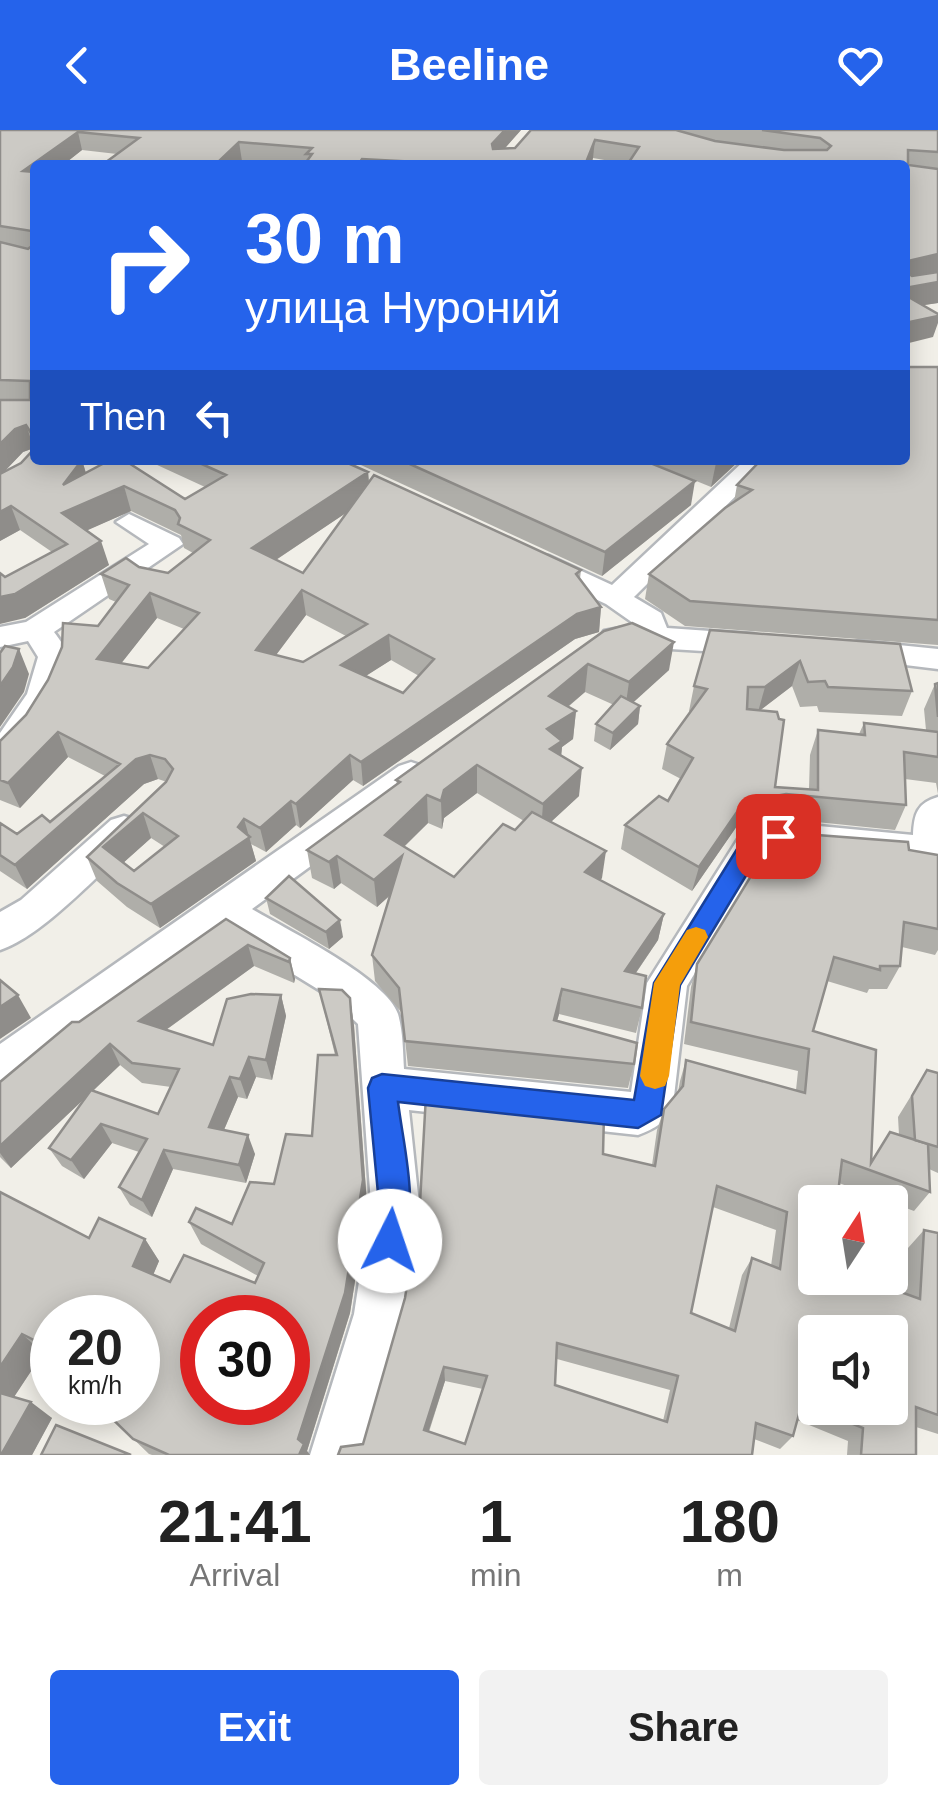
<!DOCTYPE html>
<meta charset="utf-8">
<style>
:root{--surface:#fff;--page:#f2f2f2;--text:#222;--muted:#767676;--accent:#2563eb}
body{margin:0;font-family:Arial,sans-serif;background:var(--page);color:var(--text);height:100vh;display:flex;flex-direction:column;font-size:38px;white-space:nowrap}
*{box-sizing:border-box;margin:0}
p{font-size:32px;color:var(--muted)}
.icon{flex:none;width:55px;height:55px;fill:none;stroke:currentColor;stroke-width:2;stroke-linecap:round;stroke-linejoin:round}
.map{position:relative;height:1325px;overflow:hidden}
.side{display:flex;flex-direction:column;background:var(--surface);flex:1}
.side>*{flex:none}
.hud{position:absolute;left:30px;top:30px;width:880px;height:305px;border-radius:10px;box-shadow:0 5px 25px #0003;background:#2563eb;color:#fff;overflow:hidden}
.needle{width:65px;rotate:12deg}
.fabs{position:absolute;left:798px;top:1055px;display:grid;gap:20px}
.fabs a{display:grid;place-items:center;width:110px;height:110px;border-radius:10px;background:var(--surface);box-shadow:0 5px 25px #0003;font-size:50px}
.speed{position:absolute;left:30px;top:1165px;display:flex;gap:20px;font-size:50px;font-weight:700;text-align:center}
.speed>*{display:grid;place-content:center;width:130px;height:130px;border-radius:50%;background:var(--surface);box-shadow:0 5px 25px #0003;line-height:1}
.speed small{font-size:25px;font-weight:400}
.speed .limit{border:15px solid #d22;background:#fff;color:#111}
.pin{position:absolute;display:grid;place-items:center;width:85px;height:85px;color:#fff;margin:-42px;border-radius:20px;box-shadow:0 5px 15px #0006}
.me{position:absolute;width:110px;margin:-55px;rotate:4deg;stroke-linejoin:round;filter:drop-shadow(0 0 8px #0008)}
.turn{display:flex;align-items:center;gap:35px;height:210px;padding:0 50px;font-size:45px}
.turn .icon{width:130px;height:130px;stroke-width:2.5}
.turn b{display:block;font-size:70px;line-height:85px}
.then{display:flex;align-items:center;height:95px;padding:0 50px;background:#0003;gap:20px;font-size:38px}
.eta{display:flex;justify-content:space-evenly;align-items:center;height:170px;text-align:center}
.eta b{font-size:60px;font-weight:800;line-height:70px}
.action{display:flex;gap:20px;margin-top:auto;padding:20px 50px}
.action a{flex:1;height:115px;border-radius:10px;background:var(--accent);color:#fff;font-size:40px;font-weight:800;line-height:115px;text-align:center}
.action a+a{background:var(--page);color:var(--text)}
header{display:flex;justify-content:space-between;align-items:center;height:130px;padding:0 50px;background:var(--accent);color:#fff;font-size:45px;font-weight:800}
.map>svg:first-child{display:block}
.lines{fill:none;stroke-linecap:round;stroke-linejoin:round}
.minor-casing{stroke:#b5b8bc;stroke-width:5}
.minor{fill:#fff;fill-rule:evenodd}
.wall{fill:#afaea9;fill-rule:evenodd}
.shaded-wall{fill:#8f8d8a}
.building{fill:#cccac5;stroke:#8f8d8a;stroke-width:2.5;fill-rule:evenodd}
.route{fill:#2563eb;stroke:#184099;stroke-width:2.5}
.slow{fill:#f59e0b}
</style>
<header><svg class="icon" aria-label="back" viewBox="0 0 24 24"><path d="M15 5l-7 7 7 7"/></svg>Beeline<svg class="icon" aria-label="heart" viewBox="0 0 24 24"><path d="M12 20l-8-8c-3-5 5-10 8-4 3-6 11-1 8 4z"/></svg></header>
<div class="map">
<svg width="938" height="1325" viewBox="0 0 938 1325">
<rect width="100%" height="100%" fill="#f1efe8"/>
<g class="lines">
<defs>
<g id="minor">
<polygon points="745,330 772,330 634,467 661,483 667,498 753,504 764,507 768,514 764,521 753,524 604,515 600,508 604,501 636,495 606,474 529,438 525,432 539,424 549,426 612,455"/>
<path d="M129,384L179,408L183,414L54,502C60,510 67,519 68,529C72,556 25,631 0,638V603L27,564L38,527L28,511L0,517V497L26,492L149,414L116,392Z"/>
<polygon points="859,511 938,519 938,539 848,528 844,521 848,514"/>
<path d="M411,632L423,636L428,645L423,654L252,779C286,799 387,849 398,884C403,901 403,922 404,939L631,962L647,853L743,701L777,692L913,705C914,684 917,673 938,667V729L922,734L768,722L687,856L673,975C665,993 656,998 638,1005L409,980L419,1074L404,1184L364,1325H310L354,1184L371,1074L358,894L329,866L223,801L15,953L0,959V914L399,636Z"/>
<path d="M124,686L137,690L142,700L137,710C100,742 43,806 0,820V782L21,770L111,690Z"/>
</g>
</defs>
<!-- minor casing -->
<use href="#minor" class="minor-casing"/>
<!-- minor -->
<use href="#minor" class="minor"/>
</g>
<!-- wall -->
<g class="wall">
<path d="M0,0H521L504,19L515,18L531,0H938V173L923,175L933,207L627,34L593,28L591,35H294L117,24L82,20L63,35H35V330H82L86,343L185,369L205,357L155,334L154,330H341L368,342L369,352L581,440L580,449L601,477L599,502L575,509L363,656L353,650L300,698L296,695L266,722L251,714L256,731L160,798L127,777L97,751L87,727L167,652L158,649L144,654L27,759L0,741V693L17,704L50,692L105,646L68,627L20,678L0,670V611L26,585L116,472L109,469L101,444L139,437L168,443L193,423L184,418L181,405L131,381L87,400L109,435L25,488L5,447L52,422L20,400L0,411ZM34,318L21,333L4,342L23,322ZM347,382L303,443L276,430ZM306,485L346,506L303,532L276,525ZM157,488L184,499L148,538L121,533ZM391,530L419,546L403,563L365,546ZM151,708L165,717L134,741L123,733Z"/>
<polygon points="938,237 938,515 685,496 645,469 649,444 734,372 737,355"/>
<polygon points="350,330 643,330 691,375 602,446"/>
<polygon points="645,330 740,330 711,357"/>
<polygon points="710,500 912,561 902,586 819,582 817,576 800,577 792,556 760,580 775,657 809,659 810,625 818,600 859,604 864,593 926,600 924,579 935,554 938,553 938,664 936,653 905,649 906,675 895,700 777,688 737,696 692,761 621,719 625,695 668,671 681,649 662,639 667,614 690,582 689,581 694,556"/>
<path d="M604,501L669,540L633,572L640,576L638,594L610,620L594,611L596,594L614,575L585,562L568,577L576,581L573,609L562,617L561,625L579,666L551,692L602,748L600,750L664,784L658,810L636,843L642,878L636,903L559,884L557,891L634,934L628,958L408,936L402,883L375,851L372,825L390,765L377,777L341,753L334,759L312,748L307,720L397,654L396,650ZM477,663L524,691L515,700L454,747L404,717L428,693L442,699L444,688Z"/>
<path d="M909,720L938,725V820L935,825L902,817L900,836L887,859H869L867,863L827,851L813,901L871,1031L890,1002L899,1005L898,987L927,940L938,943V1043L929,1039L930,1062L914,1081L839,1053L815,1148L905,1164L908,1118L924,1100L938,1103V1304L916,1297V1325H847L848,1311L797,1290L793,1306L780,1319L754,1309L752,1325L363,1314L603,1024L652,1035L657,1000L664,979L678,962L680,951L686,930L796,960L798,941L684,914L691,857L697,834ZM713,1077L776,1100L771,1136L752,1128L742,1145L729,1198L691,1183ZM557,1229L670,1260L663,1291L555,1255ZM445,1251L483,1259L465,1314L429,1302Z"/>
<polygon points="266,768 343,807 329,819 270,784"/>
<path d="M226,789L290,828L295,849L294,853L254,836L166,900L213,915L281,865L286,886L272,950L256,947L247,969L238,967L224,1000L255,1024L246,1053L173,1039L152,1087L130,1075L119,1057L139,1022L112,1013L84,1049L62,1036L49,1018L85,968L11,1038L0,1027V952L79,892ZM120,935L142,953L171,957L158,984L93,961Z"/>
<polygon points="319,859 350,868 354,896 367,1074 350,1183 307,1321 310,1325 152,1325 149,1324 97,1274 138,1272 52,1188 52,1228 43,1223 14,1267 52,1288 32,1325 0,1325 0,1062 89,1108 145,1109 159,1131 153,1145 170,1152 255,1153 258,1146 201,1114 189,1092 232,1094 274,1054 312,1006 335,925"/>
</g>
<!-- shaded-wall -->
<g class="shaded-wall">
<polygon points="505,0 521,0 492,33 492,14"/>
<polygon points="78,2 82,20 63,35 35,35 35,56 23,41"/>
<polygon points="595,10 593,28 591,35 585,35"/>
<polygon points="239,12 242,31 237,35 215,35"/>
<polygon points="938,124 938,144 905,151 908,131"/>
<polygon points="938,152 938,173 905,178 905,158"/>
<polygon points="938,186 938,193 933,207 905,214 905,193"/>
<polygon points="26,295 34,318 23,322 0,346 0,314 15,299"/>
<polygon points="82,330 89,354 63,355"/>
<polygon points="719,330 740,330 711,357 716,333"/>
<polygon points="368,342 370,367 256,443 252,418"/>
<polygon points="695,351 691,375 602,446 605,422"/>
<polygon points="124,356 131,381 70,408 62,383"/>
<polygon points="11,376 20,400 0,411 0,382"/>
<polygon points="101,411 109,435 25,488 0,494 0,467"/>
<polygon points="302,460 306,485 261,545 256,520"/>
<polygon points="150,463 157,488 105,554 97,529"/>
<polygon points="601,477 599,502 575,509 363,656 361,632 577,484"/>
<polygon points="389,505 391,530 344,560 341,535"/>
<polygon points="674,512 669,540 625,580 629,552"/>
<polygon points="19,519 29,544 24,562 0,597 0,556"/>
<polygon points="800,531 792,556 758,582 765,557"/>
<polygon points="588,534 585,562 547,594 549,566"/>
<polygon points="640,576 638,594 610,620 613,603"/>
<polygon points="576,581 573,609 562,617 560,639 548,647 547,599"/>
<polygon points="58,602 68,627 20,678 8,653"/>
<polygon points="150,625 158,649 144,654 27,759 15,735 136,629"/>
<polygon points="350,625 353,650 300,698 296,674"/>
<polygon points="477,635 477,663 444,688 442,699 441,671 444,660"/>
<polygon points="582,638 579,666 541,701 543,674"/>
<polygon points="786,664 777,688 737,696 692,761 699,737 744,672"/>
<polygon points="427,665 428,693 387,733 385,705"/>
<polygon points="291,671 296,695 266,722 260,698"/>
<polygon points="143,683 151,708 113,742 103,717"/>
<polygon points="244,689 256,731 160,798 151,774 238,697"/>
<polygon points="606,721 602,748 582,769 585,742"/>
<polygon points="337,726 341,753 334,759 329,732"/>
<polygon points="402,726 404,753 377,777 374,750"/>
<polygon points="664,784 658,810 620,866 625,841"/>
<polygon points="340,790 343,807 329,819 326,802"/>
<polygon points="248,815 254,836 149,912 139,891"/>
<polygon points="290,828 295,849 294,853 289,832"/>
<polygon points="562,859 559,884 551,915 554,890"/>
<polygon points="18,865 31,888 0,909 0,877"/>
<polygon points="281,865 286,886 272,950 266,930"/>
<polygon points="350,868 354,896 367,1074 350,1183 307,1321 310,1325 299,1325 298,1309"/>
<polygon points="110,914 120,935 11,1038 0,1023 0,1016"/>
<polygon points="249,927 256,947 247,969 240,949"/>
<polygon points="230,947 238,967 217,1016 209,997"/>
<polygon points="101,994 112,1013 84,1049 71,1030"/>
<polygon points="248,1005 255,1024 246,1053 239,1035"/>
<polygon points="164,1020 173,1039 152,1087 142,1070"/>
<polygon points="145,1109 159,1131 148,1157 133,1136"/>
<polygon points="22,1204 43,1223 8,1276 0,1269 0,1237"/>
<polygon points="444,1237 445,1251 425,1312 424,1300"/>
<polygon points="31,1272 52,1288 32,1325 1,1325"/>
</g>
<!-- building -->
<g class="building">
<polygon points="0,0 505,0 492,14 493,19 515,18 531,0 676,0 715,11 784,20 827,20 831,16 820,8 762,0 938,0 938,22 908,20 908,35 938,39 938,124 908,131 908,143 912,146 938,142 938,152 905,158 905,35 627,35 639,17 595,10 585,35 426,35 418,32 362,29 358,35 304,35 312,24 306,24 312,18 239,12 215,35 102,35 139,8 78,2 23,41 35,42 35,303 31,303 26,295 15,299 0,314 0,270 30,270 30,251 0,250 0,112 28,119 33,115 32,101 0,96"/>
<polygon points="905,165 938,184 938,186 905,193"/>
<polygon points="905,237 938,237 938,490 690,471 649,444 725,378 752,360 737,355 761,330 905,330"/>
<path d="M35,318V330H82L63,355L110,330H124L185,369L226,345L193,330H341L368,342L252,418L303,443L374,345L581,440L576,444L601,477L577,484L361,632L350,625L296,674L291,671L260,698L244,689L238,697L250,707L151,774L117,753L87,727L166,652L173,639L165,629L150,625L136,629L15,735L0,725V693L17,704L42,685L50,692L120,634L58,602L8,653L0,650V611L26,585L48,550L62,517L63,493L98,496L129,455L101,444L126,428L139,437L168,443L210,410L178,394L180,388L175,380L124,356L62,383L101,411L15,464L0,467V443L5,447L67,414L11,376L0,382V344L21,333ZM302,460L367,494L303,532L256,520ZM150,463L199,483L148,538L97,529ZM389,505L434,529L403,563L341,535ZM143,683L178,706L134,741L103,717Z"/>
<polygon points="401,330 643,330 695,351 605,422"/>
<polygon points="632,493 674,512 629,552 588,534 549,566 576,581 547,599 562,611 550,619 582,638 543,674 477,635 444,660 441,671 427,665 385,705 454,747 503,694 515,700 532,682 606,721 585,742 664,784 625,841 646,846 642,878 562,859 554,890 637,913 634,934 405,911 399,858 372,825 402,726 374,750 337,726 329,732 307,720 400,652 396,650 604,501"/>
<polygon points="710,500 900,514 912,561 828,557 825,551 808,552 800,531 765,557 748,557 747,579 777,582 779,589 784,590 775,657 818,660 818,600 865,605 864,593 938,602 938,627 904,622 906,675 786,664 744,672 699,737 625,695 659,666 668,671 693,628 667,614 707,559 694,556"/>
<polygon points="5,516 19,519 13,537 0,556 0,523"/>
<polygon points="938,553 938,587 935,554"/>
<polygon points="621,566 640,576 613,603 596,594"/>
<path d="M778,702L908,712L909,720L938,725V799L904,792L900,836H880V840L834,827L813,901L876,920L871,1033L890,1002L928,1014L930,1062L842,1030L837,1072H815V1148H862L920,1169L924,1100L938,1103V1285L916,1277V1325H861L863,1298L802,1273L793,1306L756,1293L752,1325H338L341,1317L363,1314L405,1168L420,1073L426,965L604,984L603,1024L655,1036L664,979L683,956L686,930L805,963L809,919L691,892L697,834ZM717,1056L787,1082L780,1139L752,1128L735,1201L691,1183ZM815,1202H890V1278H815ZM557,1213L678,1246L667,1292L555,1255ZM444,1237L487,1246L465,1314L424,1300Z"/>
<polygon points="289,746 340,790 326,802 266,768"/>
<polygon points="226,789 290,828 289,832 248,815 139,891 213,915 227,869 251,864 281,865 266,930 249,927 240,949 230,947 209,997 248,1005 239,1035 164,1020 142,1070 119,1057 147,1009 101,994 71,1030 49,1018 91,960 158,984 179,939 132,933 110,914 0,1016 0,952 72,892 79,892"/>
<polygon points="0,850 18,865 0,877"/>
<path d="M319,859L342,860L350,868L363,1050L345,1163L298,1309L304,1314L299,1325H169L133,1309L97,1274L98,1272H138V1188H52V1219L22,1204L0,1237V1062L89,1108L99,1088L145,1109L133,1136L170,1152L184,1125L255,1153L264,1133L189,1092L196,1078L232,1094L250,1052L274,1054L286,1004L312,1006L318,925H337ZM202,1188H288V1272H202Z"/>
<polygon points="927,940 938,943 938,1017 915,1010 912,966"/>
<polygon points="0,1263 31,1272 1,1325 0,1325"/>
<polygon points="56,1295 131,1325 41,1325"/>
</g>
<!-- route -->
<path class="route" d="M778,696L786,699L789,706L786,712L764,718L759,724L680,855L661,985L638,998L398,972C404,1020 420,1076 401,1122L390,1126L378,1122L374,1111L379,1074L368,958L372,948L382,944L634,970L654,853L742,711L747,705Z"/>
<!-- slow -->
<polygon class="slow" points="696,797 705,800 708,807 680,855 669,946 665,956 655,959 645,956 640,946 654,853 687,800"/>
</svg>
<div class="fabs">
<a><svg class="needle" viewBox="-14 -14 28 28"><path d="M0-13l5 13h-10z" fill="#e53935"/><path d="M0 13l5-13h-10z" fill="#767676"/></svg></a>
<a><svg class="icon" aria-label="sound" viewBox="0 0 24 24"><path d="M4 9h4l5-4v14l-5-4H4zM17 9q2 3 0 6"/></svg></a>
</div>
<div class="speed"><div>20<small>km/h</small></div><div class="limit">30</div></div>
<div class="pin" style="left:778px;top:706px;background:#d93025"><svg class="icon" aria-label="arrive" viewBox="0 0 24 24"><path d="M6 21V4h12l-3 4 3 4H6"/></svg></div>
<svg class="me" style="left:390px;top:1111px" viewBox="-20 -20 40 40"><circle r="19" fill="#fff"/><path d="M0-13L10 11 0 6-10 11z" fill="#2563eb"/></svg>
<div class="hud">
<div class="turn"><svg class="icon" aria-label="right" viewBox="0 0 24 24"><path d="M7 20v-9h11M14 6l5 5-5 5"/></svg><div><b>30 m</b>улица Нуроний</div></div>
<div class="then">Then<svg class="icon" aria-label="left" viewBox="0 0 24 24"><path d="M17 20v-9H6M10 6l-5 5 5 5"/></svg></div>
</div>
</div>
<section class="side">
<div class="eta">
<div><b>21:41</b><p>Arrival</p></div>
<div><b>1</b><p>min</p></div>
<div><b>180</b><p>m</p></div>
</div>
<div class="action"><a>Exit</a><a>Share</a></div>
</section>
